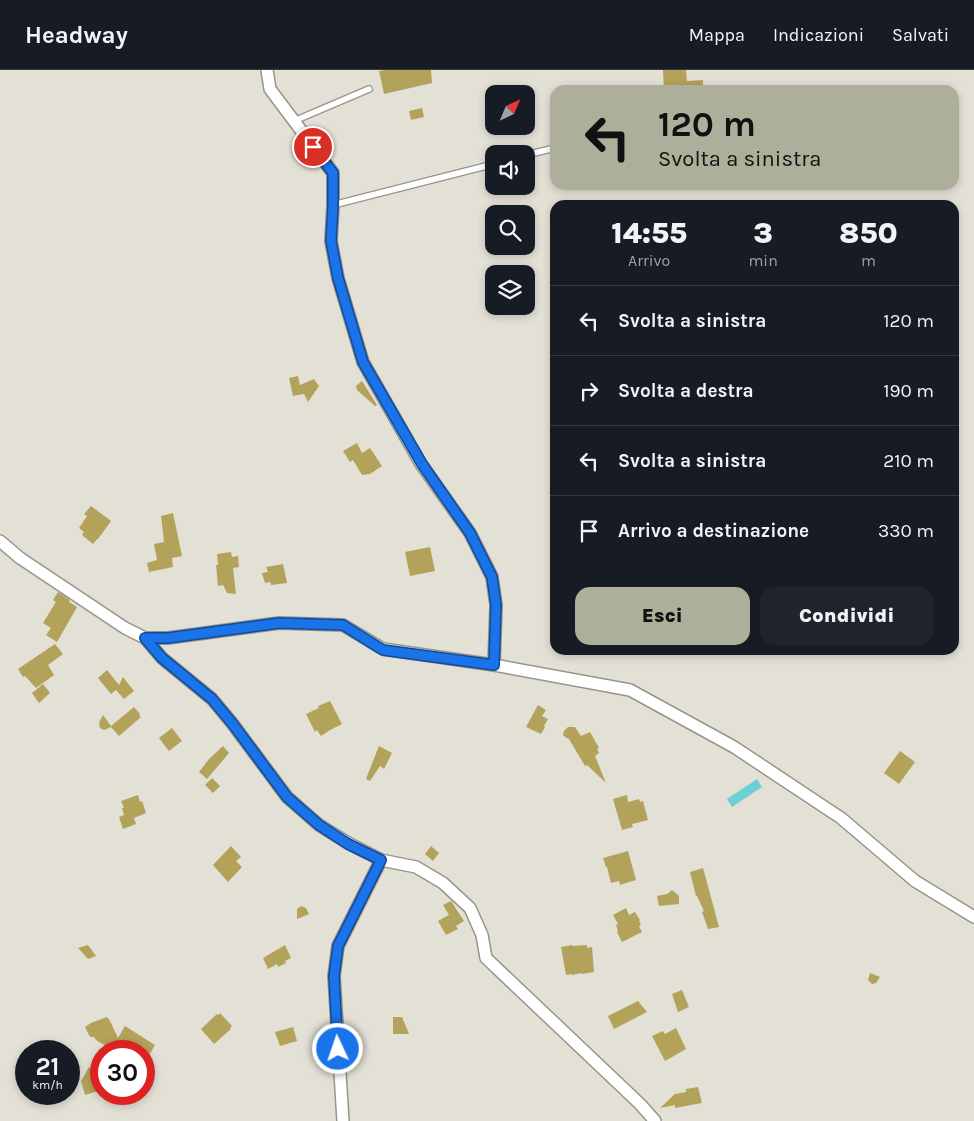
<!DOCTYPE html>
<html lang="it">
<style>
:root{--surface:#171b24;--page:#20242c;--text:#f1f3f6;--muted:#9ea1a6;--line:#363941;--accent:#aeaf9a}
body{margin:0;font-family:Karla,sans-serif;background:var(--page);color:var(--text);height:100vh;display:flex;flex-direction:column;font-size:19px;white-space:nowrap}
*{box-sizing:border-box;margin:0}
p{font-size:16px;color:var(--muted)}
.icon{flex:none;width:28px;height:28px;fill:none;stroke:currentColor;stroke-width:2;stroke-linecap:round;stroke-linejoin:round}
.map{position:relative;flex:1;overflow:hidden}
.sheet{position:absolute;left:550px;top:130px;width:409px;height:455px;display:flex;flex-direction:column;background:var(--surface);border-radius:15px;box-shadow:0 2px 8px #0003}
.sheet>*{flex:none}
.guide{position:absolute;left:550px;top:15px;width:409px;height:105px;border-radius:15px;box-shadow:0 2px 8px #0003;background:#aeaf9a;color:#111;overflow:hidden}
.needle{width:32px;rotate:44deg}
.fabs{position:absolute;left:485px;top:15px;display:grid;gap:10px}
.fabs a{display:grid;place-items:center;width:50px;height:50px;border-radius:10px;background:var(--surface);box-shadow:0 2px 8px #0003;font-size:25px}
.speed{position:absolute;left:15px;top:970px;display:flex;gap:10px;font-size:25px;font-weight:700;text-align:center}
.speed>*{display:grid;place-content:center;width:65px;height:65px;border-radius:50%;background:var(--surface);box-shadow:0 2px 8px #0003;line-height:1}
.speed small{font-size:12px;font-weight:400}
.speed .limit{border:8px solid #d22;background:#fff;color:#111}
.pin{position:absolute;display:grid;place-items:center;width:42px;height:42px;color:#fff;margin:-21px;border:2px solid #fff;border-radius:50%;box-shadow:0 1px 5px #0007}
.me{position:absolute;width:55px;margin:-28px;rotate:357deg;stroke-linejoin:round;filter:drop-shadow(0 0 4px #0008)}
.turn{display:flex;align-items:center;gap:18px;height:105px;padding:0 25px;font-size:22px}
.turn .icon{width:65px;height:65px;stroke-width:2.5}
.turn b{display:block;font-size:35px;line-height:42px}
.eta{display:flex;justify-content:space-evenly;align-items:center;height:85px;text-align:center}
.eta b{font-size:30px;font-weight:800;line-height:35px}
.button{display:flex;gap:10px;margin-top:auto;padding:10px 25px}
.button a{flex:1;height:58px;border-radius:15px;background:var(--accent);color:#111;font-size:20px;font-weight:800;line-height:58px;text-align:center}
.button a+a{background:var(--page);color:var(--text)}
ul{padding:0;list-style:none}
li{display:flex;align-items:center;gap:15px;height:70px;padding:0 25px;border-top:1px solid var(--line)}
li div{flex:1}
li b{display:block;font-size:19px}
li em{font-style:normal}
header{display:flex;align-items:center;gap:30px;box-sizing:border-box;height:70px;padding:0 25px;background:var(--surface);border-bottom:1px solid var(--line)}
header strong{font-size:24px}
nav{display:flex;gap:28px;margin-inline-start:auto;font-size:18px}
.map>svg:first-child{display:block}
.water{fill:#6cd1d7}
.building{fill:#b3a25a}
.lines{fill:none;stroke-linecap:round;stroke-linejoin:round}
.lane-casing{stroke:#97958b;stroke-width:8}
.street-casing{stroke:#97958b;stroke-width:14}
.lane{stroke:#fff;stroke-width:5.5}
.street{stroke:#fff;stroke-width:11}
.route-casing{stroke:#114b97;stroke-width:12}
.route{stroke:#1a73e8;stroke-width:9}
</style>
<header>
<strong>Headway</strong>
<nav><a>Mappa</a><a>Indicazioni</a><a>Salvati</a></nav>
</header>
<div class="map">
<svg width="974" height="1051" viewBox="0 0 974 1051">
<rect width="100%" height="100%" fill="#e3e0d6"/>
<!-- water -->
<polygon class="water" points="757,709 762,717 732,737 727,729"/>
<!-- building -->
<g class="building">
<polygon points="385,0 431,0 432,13 384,24 379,1"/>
<polygon points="663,0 686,0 687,11 703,10 703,20 664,20"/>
<polygon points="422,38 424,47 411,50 409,41"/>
<polygon points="298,306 300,315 314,309 319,316 308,332 304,324 293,326 289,308"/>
<polygon points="362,311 377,335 375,336 357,320 356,316"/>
<polygon points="357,373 362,383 370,378 382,396 370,404 362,405 353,390 350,392 343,381"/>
<polygon points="91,436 111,451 98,469 97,469 93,474 82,465 84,462 79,458 87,446 84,444"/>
<polygon points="173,443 182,486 172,488 173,497 149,502 147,493 157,490 154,474 164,472 161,446"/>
<polygon points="430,477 435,501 410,506 405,482"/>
<polygon points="231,482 232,487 238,486 239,497 233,498 236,524 227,523 223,515 218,516 216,495 218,495 217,484"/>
<polygon points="283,494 287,513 271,515 270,512 265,513 262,503 268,502 266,497"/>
<polygon points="58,522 70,530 69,532 77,537 57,572 46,565 51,558 43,553 56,532 53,530"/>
<polygon points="55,574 63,584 48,595 54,605 36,618 25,606 23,607 18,599"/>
<polygon points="107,600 119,615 123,607 134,621 124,629 116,620 117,619 111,624 98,608"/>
<polygon points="43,614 50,623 39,633 32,623"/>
<polygon points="330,631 342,654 330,660 321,666 317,660 315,662 306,644 319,638 318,636"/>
<polygon points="538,635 546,640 542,646 548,649 544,656 545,657 541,664 526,657"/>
<polygon points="134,637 140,644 139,645 141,647 119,666 111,657 104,660 100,658 99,653 103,645 111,656"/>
<polygon points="568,657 575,657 581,666 590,662 599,678 597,679 599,683 595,686 606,713 587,695 585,696 569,669 565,667 563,665 564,661"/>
<polygon points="172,658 182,671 169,681 159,668"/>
<polygon points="223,676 229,683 207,709 199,702 209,689"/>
<polygon points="379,676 392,683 384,699 380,696 370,711 366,709"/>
<polygon points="900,681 915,692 899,714 884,703"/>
<polygon points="212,708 220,716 213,723 205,715"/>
<polygon points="138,725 140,732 142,731 146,743 134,748 136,754 123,759 119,747 124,745 122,738 124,738 121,731"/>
<polygon points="627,725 628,732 639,729 640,732 643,731 648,750 632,754 633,757 622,760 613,729"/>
<polygon points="231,776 241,787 236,791 242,797 228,812 213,795"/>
<polygon points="431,776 439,783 433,791 425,784"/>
<polygon points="628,781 636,810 620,815 619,811 611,813 607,797 606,797 603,788"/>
<polygon points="703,798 719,857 708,859 702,842 704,841 697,826 696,826 690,802"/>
<polygon points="672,820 679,826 679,834 659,836 657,826 667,824"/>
<polygon points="451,831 464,851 456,856 458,859 446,865 438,851 449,845 443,835"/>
<polygon points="301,836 306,838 309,844 297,849 297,839"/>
<polygon points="626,838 629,845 635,842 640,850 639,851 641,855 639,856 642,862 622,872 617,862 618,861 616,855 618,854 613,845"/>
<polygon points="88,875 91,879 96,886 88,889 78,878"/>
<polygon points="285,875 291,888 285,891 286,893 278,897 277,894 268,899 263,888"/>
<polygon points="572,875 573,876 587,875 587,878 592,877 594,902 582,904 582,903 572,905 571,904 566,905 561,877"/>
<polygon points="870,903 880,907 876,913 872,914 868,910"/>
<polygon points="682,920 689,937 678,942 672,924"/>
<polygon points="638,931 647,942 614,959 608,946"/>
<polygon points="220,943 232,956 230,958 231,959 214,974 201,959 217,944 218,945"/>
<polygon points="107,947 110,951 118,968 125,956 155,975 144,994 144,981 128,981 124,978 123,979 123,981 110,981 111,979 96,970 94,967 90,967 85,957 91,953"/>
<polygon points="393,947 402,947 409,964 393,964"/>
<polygon points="293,957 297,971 280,976 275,962"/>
<polygon points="676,958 686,979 665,991 652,966 663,961 665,964"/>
<polygon points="89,997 101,1008 101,1020 85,1025 81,1011"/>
<polygon points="698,1017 702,1033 675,1038 675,1035 660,1038 675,1024 686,1022 686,1019"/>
</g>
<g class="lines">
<defs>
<g id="lane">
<polyline points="294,51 369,19"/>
<polyline points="526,85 555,78"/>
<polyline points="333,135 494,94"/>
</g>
<g id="street">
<polyline points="267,0 270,19 333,103 333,135 331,171 338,208 363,292 421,394 470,463 492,507 496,535 494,595"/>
<polyline points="0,471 20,488 125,558 145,568 168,568 279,553 343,555 383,579 494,595 630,620 734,677 841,748 915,811 974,847"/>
<polyline points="145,568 162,588 212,629 232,653 287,727 319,755 348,773 381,790 416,797 443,813 470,838 482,865 486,888 640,1034 655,1051"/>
<polyline points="343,1051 334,906 338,876 381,790"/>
</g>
</defs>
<!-- lane casing -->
<use href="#lane" class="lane-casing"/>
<!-- street casing -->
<use href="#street" class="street-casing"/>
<!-- lane -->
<use href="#lane" class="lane"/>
<!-- street -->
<use href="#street" class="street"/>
</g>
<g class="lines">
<defs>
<polyline id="route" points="313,77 333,103 333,136 331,171 338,208 363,292 422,394 470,463 492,507 496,535 494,595 383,580 343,555 279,553 168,568 145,568 162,588 212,629 232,653 287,727 319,755 348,774 381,790 338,876 334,906 338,979"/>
</defs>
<!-- route casing -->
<use href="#route" class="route-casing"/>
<!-- route -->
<use href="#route" class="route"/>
</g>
</svg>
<div class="fabs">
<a><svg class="needle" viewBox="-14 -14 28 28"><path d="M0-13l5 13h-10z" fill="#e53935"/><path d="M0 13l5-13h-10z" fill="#9ea1a6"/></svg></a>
<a><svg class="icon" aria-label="sound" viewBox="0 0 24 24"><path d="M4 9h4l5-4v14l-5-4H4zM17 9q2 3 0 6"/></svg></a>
<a><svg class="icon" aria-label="search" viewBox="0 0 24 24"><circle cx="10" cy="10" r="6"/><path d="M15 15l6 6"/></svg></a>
<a><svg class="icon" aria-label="layers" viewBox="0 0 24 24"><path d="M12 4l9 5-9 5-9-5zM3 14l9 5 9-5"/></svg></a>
</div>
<div class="speed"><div>21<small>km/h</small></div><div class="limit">30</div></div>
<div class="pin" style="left:313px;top:77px;background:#d93025"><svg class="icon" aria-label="arrive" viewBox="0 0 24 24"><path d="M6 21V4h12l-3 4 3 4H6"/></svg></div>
<svg class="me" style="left:338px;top:979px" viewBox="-20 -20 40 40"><circle r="17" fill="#1a73e8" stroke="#fff" stroke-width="3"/><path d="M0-11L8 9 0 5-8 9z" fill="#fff"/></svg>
<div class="guide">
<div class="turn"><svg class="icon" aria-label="left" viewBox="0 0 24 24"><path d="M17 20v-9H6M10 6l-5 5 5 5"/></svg><div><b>120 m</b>Svolta a sinistra</div></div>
</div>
<section class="sheet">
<div class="eta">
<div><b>14:55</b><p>Arrivo</p></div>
<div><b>3</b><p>min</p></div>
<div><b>850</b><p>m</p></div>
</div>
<ul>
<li><svg class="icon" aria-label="left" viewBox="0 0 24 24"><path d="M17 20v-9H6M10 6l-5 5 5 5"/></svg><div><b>Svolta a sinistra</b></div><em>120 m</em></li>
<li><svg class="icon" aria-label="right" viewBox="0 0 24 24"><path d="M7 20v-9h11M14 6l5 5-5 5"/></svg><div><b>Svolta a destra</b></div><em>190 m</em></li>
<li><svg class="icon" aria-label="left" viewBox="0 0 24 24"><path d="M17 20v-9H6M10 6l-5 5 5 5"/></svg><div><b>Svolta a sinistra</b></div><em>210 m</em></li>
<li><svg class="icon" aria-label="arrive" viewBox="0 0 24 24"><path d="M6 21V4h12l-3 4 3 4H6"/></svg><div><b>Arrivo a destinazione</b></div><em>330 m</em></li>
</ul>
<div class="button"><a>Esci</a><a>Condividi</a></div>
</section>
</div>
